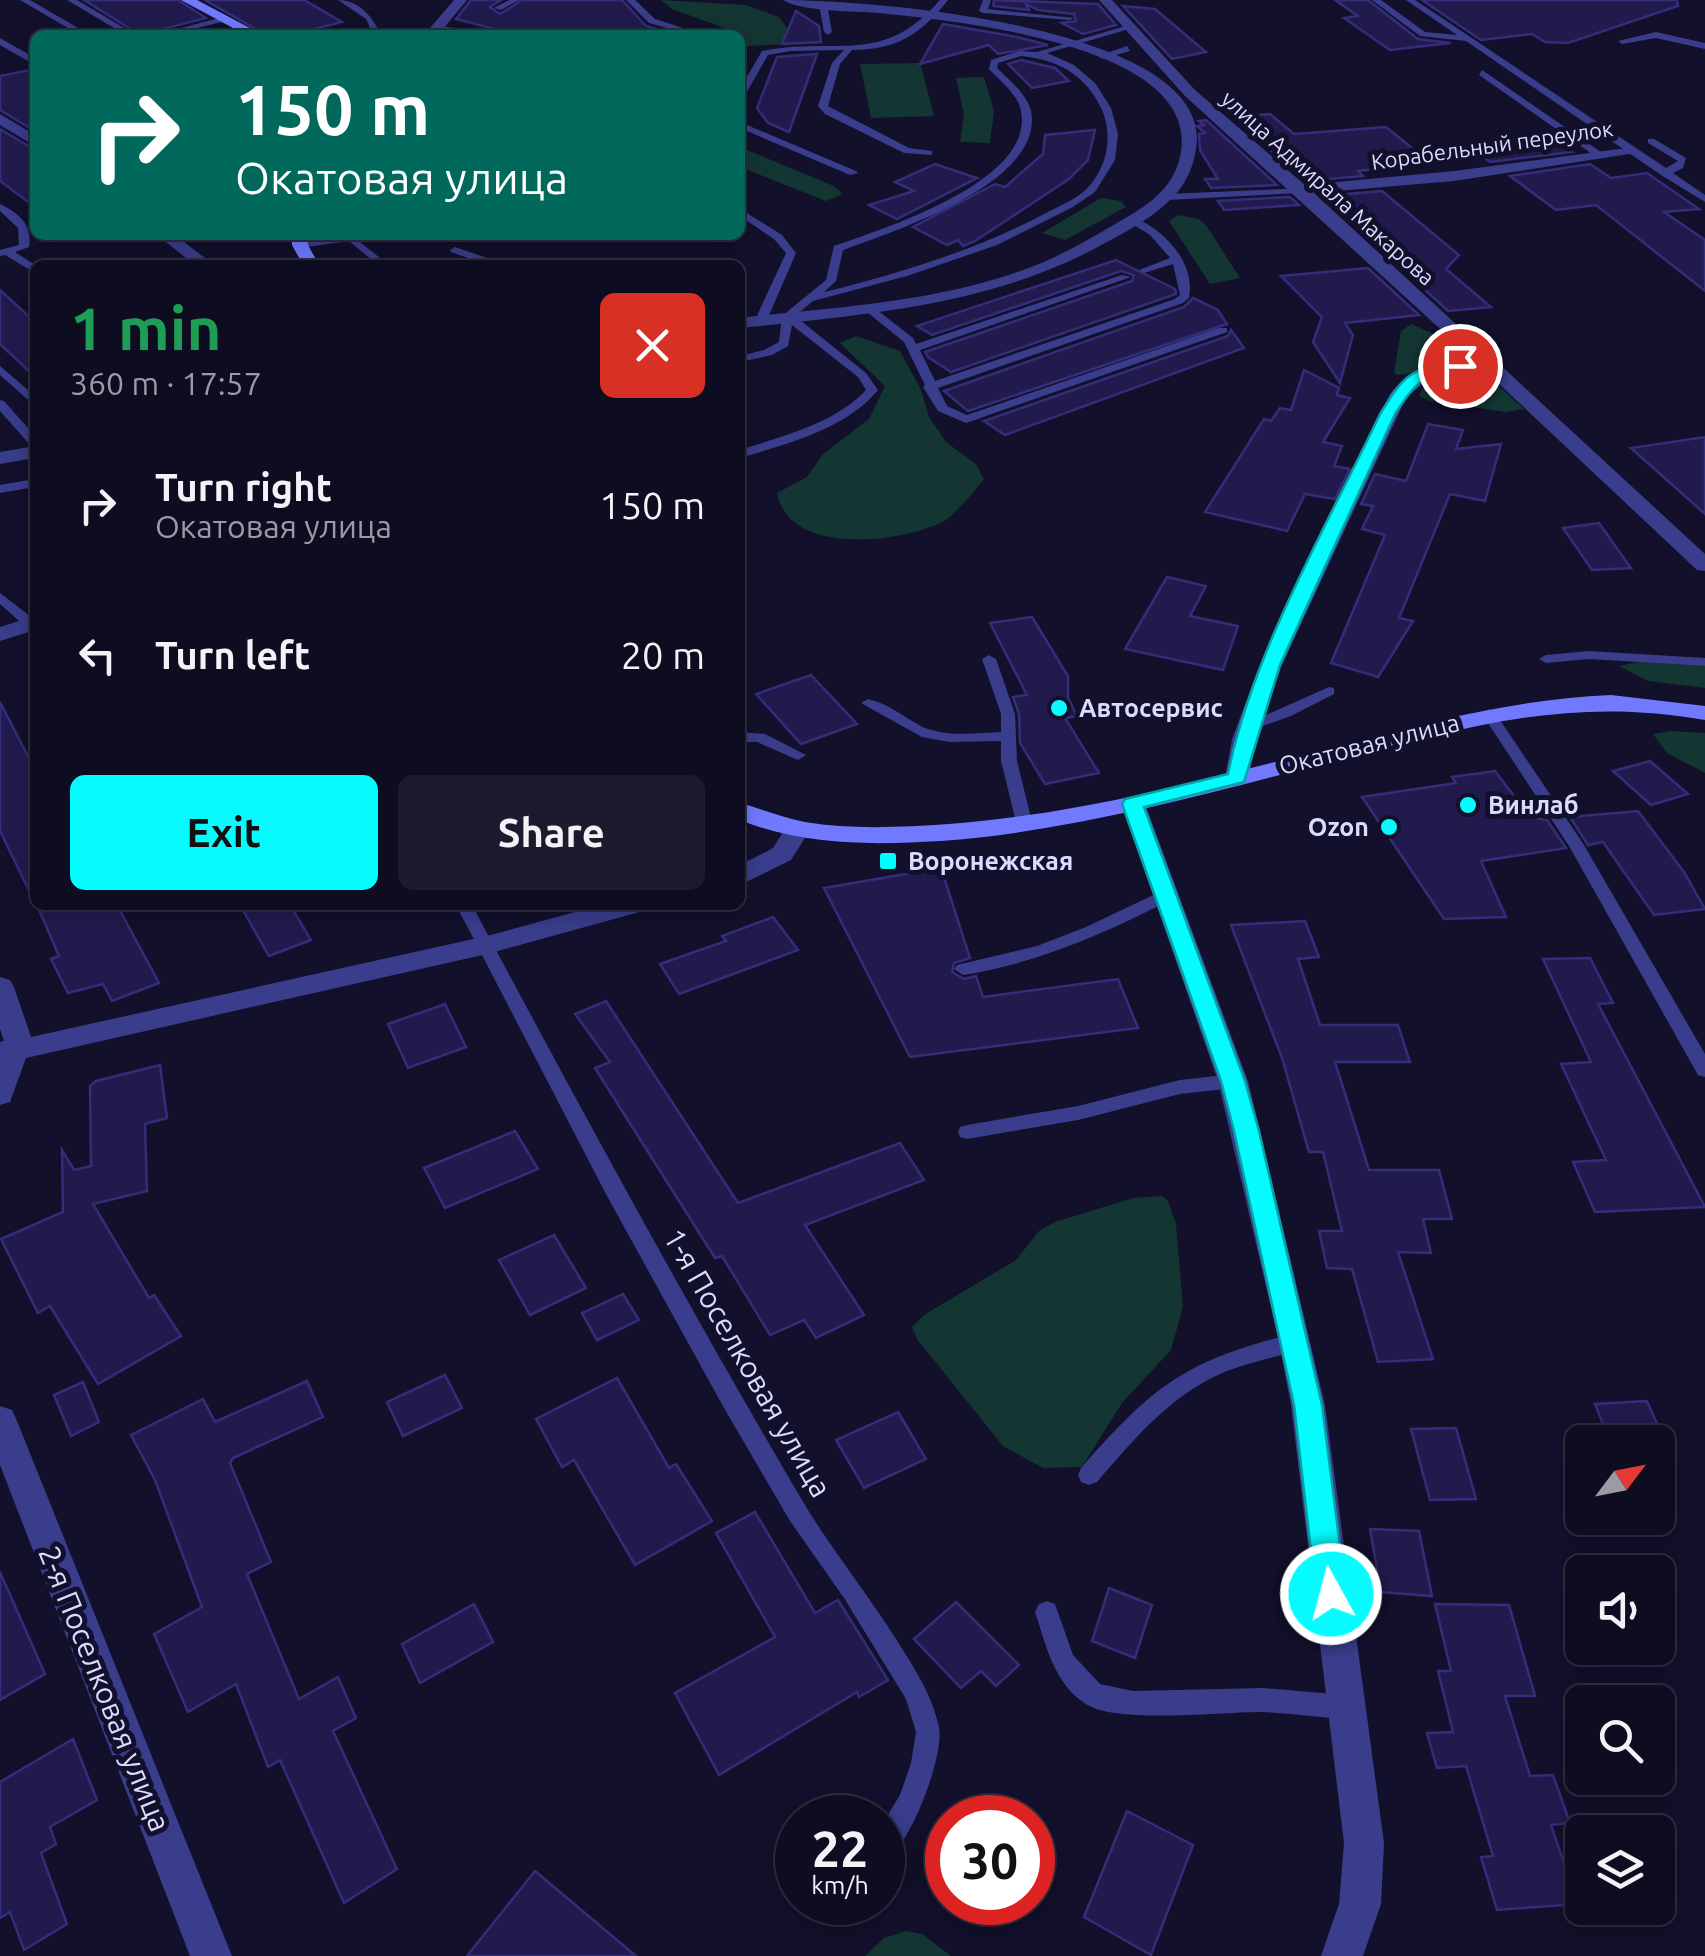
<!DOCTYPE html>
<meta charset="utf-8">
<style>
:root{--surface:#0e0c20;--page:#1c1a2d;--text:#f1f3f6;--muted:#9b9ba5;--line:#2e2c3e;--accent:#06fbff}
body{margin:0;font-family:Ubuntu,sans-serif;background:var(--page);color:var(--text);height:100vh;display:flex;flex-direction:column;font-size:38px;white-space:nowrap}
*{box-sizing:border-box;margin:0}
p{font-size:32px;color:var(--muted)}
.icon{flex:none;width:55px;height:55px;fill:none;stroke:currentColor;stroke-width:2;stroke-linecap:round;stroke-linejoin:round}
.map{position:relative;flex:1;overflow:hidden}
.details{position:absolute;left:30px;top:260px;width:715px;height:650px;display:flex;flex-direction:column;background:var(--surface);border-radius:15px;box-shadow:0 5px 25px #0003,0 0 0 2px var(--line)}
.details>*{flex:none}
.hud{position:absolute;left:30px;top:30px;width:715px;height:210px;border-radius:15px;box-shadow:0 5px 25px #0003,0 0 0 2px var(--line);background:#00695c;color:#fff;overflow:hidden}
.needle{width:65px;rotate:58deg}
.tools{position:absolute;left:1565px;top:1425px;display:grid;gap:20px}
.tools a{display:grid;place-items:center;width:110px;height:110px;border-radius:15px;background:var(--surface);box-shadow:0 5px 25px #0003,0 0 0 2px var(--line);font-size:50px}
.speed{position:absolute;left:775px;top:1795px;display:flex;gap:20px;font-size:50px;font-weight:700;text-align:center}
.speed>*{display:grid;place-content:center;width:130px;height:130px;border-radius:50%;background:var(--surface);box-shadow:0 5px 25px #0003,0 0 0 2px var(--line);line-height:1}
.speed small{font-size:25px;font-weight:400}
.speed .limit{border:15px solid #d22;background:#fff;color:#111}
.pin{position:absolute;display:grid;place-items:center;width:85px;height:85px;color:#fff;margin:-42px;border:5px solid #fff;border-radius:50%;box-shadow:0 2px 10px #0007}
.me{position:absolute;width:110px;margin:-55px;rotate:353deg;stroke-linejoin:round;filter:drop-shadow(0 0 8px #0008)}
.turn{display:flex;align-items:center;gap:35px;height:210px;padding:0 40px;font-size:45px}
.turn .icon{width:130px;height:130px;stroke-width:2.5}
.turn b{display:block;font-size:70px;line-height:85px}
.round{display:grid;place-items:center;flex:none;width:105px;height:105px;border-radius:15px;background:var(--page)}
.headline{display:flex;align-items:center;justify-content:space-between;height:170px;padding:0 40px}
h1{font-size:60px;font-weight:600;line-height:75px;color:#1e9e55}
.cta{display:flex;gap:20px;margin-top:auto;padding:20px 40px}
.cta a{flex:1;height:115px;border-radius:15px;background:var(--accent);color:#111;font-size:40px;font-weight:600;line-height:115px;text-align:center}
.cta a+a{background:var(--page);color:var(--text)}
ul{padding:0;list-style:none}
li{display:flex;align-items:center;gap:30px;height:150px;padding:0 40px}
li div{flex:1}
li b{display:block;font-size:38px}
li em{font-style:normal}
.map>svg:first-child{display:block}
.green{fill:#133632}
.building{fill:#211b4d;stroke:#352c7a;stroke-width:2.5}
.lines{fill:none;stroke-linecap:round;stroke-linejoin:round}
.service{fill:#393d8c;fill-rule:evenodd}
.minor{fill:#393d8c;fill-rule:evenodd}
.secondary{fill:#717aff;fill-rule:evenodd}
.route{fill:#06fbff;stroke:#04a3a6;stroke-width:2.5}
.poi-dot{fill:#06fbff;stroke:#12102b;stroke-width:4}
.labels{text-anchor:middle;stroke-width:10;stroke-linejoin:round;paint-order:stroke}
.far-street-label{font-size:22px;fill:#dbdaff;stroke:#12102b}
.poi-label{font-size:25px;font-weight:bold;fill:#dbdaff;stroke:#12102b;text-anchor:start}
.street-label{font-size:25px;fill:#dbdaff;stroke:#12102b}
.near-street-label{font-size:30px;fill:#dbdaff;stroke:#12102b}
</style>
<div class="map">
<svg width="1705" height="1956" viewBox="0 0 1705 1956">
<rect width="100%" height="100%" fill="#12102b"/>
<!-- green -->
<g class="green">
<polygon points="661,0 746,5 779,17 789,31 811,43 748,46 740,44 740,35 733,35 735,32 672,9"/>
<polygon points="920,63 934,116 871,118 860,64"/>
<polygon points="984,77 994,111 990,143 960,142 964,114 956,78"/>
<polygon points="740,147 834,186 843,194 826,201 740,167"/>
<polygon points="1101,198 1121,201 1126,207 1065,240 1042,233"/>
<polygon points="1178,215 1199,219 1206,225 1240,278 1210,284 1169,221"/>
<polygon points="1411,324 1443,338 1443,355 1416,372 1397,375 1394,372 1401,331"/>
<path d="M856,336L900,351L921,390L929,417L946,442L977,465L984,480C971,493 957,515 940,523C898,543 789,556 777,493L807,477L823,454L869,419L885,386L840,343Z"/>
<polygon points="1446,375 1499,386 1524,409 1506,412 1429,401 1419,396 1425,383"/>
<polygon points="1639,662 1705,666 1705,688 1648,681 1619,666"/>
<polygon points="1671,731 1705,733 1705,773 1667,753 1653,734"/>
<polygon points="1162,1196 1168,1201 1176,1224 1183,1307 1171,1350 1122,1403 1082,1467 1043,1468 1003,1446 917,1339 912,1327 924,1315 1016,1260 1039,1231 1055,1222 1133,1198"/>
<polygon points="906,1931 922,1934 951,1956 865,1956 884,1938"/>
</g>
<!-- building -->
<g class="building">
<polygon points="84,0 178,0 206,18 140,35"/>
<polygon points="205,0 304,0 342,22 290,35 266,35"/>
<polygon points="471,0 501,0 490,7 500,14 522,0 622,0 646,26 678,35 518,35 456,19"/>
<polygon points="994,0 1098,4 1116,25 1083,34 1062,23 1076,21 1074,14 1038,10 1026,4 1029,10 993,6"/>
<polygon points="1335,0 1368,0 1418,39 1451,43 1390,50 1344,18 1358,16"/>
<polygon points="1422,0 1677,0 1678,6 1568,43 1545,42 1532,34 1481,40"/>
<polygon points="1123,6 1155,9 1206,52 1172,59"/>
<polygon points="796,11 819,26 821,42 782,44"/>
<polygon points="943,24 1017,37 1048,45 998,54 989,45 920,64"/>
<polygon points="817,54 789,132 768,123 757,108 777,57"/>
<polygon points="1021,60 1055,68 1069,81 1032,88 1008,64"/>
<polygon points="35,69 35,131 0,110 0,76"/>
<polygon points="1270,114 1294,134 1386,127 1431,163 1358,171 1363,176 1306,181 1232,117"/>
<polygon points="1206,120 1277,185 1211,188 1205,179 1218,179 1200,150 1199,134 1205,133 1197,126 1204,125 1199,121"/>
<polygon points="0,129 35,150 35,207 0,181"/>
<polygon points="1095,130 1088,160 1069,179 975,241 963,246 958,240 947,245 913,227 995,184 1005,187 1043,154 1045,135"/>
<polygon points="1552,138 1572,152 1490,162 1472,149"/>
<polygon points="935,164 977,178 897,219 869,205 914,191 895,182"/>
<polygon points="1590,164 1611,178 1647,173 1699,209 1664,212 1705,240 1705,291 1596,205 1556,210 1510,176"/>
<polygon points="1382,191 1459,255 1446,269 1491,307 1448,311 1398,265 1418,263 1351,201 1330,202 1323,196"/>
<polygon points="1290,197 1299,205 1224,210 1218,201"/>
<polygon points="1116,260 1175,289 1176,294 951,372 928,357 925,352 1132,281 1134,275 1121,271 932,335 917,326"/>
<polygon points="1368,268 1419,315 1345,323 1353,335 1340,383 1313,342 1322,317 1281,276"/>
<polygon points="0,290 35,322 35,377 0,344"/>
<polygon points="1193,298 1218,310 1227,324 968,411 944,391 1184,307"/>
<polygon points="1231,330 1244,348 1005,435 984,421 1228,336"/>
<polygon points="1304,370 1339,388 1337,395 1350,398 1323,442 1342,446 1334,466 1350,469 1335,499 1305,494 1287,531 1205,512 1264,419 1271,421 1280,408 1291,410"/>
<polygon points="1428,424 1463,430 1456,449 1501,444 1485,501 1450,494 1399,618 1413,621 1378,677 1331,663 1385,535 1362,529 1373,506 1361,504 1375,474 1406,481"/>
<polygon points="1705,437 1705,514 1631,448"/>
<polygon points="1599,523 1631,568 1592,570 1563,528"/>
<polygon points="1167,577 1206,586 1190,616 1238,626 1223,670 1125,649"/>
<polygon points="1032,617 1068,676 1068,698 1077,716 1065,718 1099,773 1045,784 1020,743 1019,714 1013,697 1027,695 990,623"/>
<polygon points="811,675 857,724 801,744 756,694"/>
<polygon points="0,702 35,770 35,903 0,831"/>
<polygon points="1650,761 1688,794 1651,805 1613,771"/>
<polygon points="1495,771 1530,817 1547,820 1566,848 1481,861 1506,917 1444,919 1362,797 1456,783 1452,777"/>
<polygon points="1638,811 1684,872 1705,909 1654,915 1603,842 1588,845 1570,817"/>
<polygon points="941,868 970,958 954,963 952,972 964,979 976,976 983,997 1118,979 1138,1028 910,1057 824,888"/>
<polygon points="37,905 117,905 159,983 112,1001 103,984 68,993 51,959 59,956"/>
<polygon points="240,905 290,905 311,940 269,956"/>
<polygon points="773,917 798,950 679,994 660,964 726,941 722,936"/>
<polygon points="1305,921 1319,957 1298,959 1320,1025 1398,1025 1410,1062 1335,1062 1369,1170 1439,1170 1452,1219 1423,1219 1431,1253 1398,1252 1433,1359 1378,1362 1352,1269 1327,1268 1319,1231 1342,1231 1323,1152 1309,1152 1282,1058 1231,925"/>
<polygon points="1590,958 1613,1003 1598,1004 1705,1207 1595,1212 1573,1162 1606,1160 1561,1064 1591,1062 1543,959"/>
<polygon points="606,1001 738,1203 900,1143 924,1180 805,1225 864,1315 816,1338 804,1320 770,1335 722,1256 715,1258 595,1068 610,1062 575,1014"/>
<polygon points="445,1004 466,1047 408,1068 388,1024"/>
<polygon points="160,1065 167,1118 145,1124 147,1191 93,1204 149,1298 154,1295 181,1336 98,1384 50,1306 38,1313 1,1239 63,1212 62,1150 74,1170 91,1166 90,1086 96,1081"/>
<polygon points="515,1131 538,1169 445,1208 424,1168"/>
<polygon points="554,1235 586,1288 530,1315 499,1260"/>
<polygon points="623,1294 639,1320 597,1340 582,1313"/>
<polygon points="445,1375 462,1408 403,1436 387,1402"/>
<polygon points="617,1378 669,1468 676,1464 712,1521 635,1565 574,1460 562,1467 536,1419"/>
<polygon points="307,1381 323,1417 233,1458 230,1463 271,1562 247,1574 299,1699 338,1677 356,1718 333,1731 397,1869 344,1903 280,1760 268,1767 236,1684 188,1712 154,1634 202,1607 155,1480 131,1435 203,1399 215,1422"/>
<polygon points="83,1382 99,1422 71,1436 54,1395"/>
<polygon points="1647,1401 1665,1442 1610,1442 1595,1404"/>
<polygon points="898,1412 926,1459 864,1488 836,1440"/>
<polygon points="1456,1428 1476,1499 1430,1500 1411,1429"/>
<polygon points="755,1512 815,1613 838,1600 888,1680 859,1697 857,1692 719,1775 675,1693 775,1637 716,1533"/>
<polygon points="1370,1529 1419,1531 1432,1596 1381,1592"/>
<polygon points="0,1572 45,1674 0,1700"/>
<polygon points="1109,1588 1152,1605 1135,1658 1092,1641"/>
<polygon points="956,1602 1019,1665 996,1686 981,1671 961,1688 914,1639"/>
<polygon points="474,1604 493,1642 420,1683 402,1644"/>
<polygon points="1435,1604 1509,1605 1535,1696 1505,1696 1530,1776 1553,1775 1570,1823 1551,1825 1578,1904 1497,1910 1481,1857 1493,1856 1466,1766 1437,1768 1427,1733 1453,1732 1438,1671 1451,1671"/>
<polygon points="73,1739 97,1800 50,1827 56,1844 41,1853 67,1924 24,1950 10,1912 0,1918 0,1782"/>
<polygon points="1127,1811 1193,1845 1151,1955 1084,1917"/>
<polygon points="535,1871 636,1956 467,1956"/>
</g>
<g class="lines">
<!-- service -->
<g class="service">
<polygon points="20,0 30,0 90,35 80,35"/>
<polygon points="67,0 77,0 136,35 126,35"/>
<path d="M338,0C359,0 373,17 381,35H373L366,19Z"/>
<polygon points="509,0 519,0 501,10 494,8"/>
<polygon points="626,0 635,0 655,19 705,35 692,35 649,23"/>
<path d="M940,0H948C921,34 897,50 852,50L840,64L828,106L909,148L932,151V155L904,153L825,114L818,106L832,63L844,50L790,51L768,55L744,97L740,100V89L762,51C837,36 882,67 940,0Z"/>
<polygon points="983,0 991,0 988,9 1074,18 1070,20 983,13 979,11"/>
<polygon points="1372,0 1381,0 1425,32 1457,35 1406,0 1415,0 1666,168 1678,161 1648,143 1648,139 1654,139 1686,158 1683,168 1673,173 1705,195 1705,202 1661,175 1466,41 1420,36"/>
<polygon points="824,2 831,4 828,10 832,32 828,35 824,32 820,10"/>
<polygon points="223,17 226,21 168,35 154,35"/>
<path d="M1129,25L1136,27L1047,53L1074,65L1095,83L1111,108L1118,134L1115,160L1095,192L1073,207L997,245L907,276L813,301L795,316L866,373L878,390C846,429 787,444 740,458V450C783,436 834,424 866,390L858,377L792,325L788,346L772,355L740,362V356L764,350L779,342L782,316L826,280L834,246C885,228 1035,181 1021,111C1018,94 1000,81 989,69L991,60L1020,51L1037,52ZM1021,56C1055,59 1084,73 1100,106C1113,131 1109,162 1091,184C1080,198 1061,205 1046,213C976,250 901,273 824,292L836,281L843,250C894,231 1045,183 1031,111C1027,94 1009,80 997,68L998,63Z"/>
<polygon points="437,26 495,32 499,35 434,30"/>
<polygon points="322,29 332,35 319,34"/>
<polygon points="1656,32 1705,43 1705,49 1656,38 1622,44 1618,41"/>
<polygon points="0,38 35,58 35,65 0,45"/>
<polygon points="1127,46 1130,51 1102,59 1098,56"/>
<polygon points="1482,70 1601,152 1601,156 1595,156 1479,75"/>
<polygon points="740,122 856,171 858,173 850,175 740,128"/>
<polygon points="1304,188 1306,190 1301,193 1167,200 1162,197 1167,194"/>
<path d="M0,204C19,213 33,225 29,247L15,252L35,265V273L5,255L0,256V250L19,245L18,228L0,211Z"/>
<polygon points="740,209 782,235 796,253 767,320 761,323 755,320 786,253 774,239 740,216"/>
<path d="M1133,217C1164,229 1196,263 1189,298L1183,303L938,388L947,406L967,415L1219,328H1227V332L966,423L938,411L923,387L925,385L904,342L862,308L872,306L913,338L916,344L1122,275L1131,277L920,350L935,381L1175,299L1180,295L1173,264L1144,273L1139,270L1170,258L1150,235L1129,222V218Z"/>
<polygon points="351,235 389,265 378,265 349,241 300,248 295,245"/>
<polygon points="455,247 502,263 503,265 488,265 451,252 450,250"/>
<polygon points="0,366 35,396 35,406 0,375"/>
<polygon points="0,400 4,401 35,436 35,447 31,446 0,411"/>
<polygon points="35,479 35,487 0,493 0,485"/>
<polygon points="0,593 35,620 35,627 26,627 0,604"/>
<polygon points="1589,651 1705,658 1705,666 1589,659 1546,663 1539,659 1546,655"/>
<path d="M989,655L996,659L1015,714L1017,761L1033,826L1025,831L1017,826L1001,761V741L949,742L922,737L861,703L868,699C889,704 901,715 919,725C943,738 974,733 1001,732V714L982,659Z"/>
<polygon points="1329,687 1334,688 1334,694 1291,716 1249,731 1241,726"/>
<polygon points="1489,709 1494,711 1584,845 1705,1054 1705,1077 1698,1075 1569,846 1482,714"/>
<polygon points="740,732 765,734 806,755 798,760 757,742 740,742"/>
<path d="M1166,889L1172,891L1174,895L1172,899C1104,934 1038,963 963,975L954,969L957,965L1037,946L1086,927Z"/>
<path d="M456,905H472C578,1104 685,1301 799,1495C828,1545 865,1590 896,1639C914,1668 932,1694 939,1727C945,1755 909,1851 882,1862V1824L900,1795L911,1763L916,1732L906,1699L844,1598L790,1521L724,1408L607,1196Z"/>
<polygon points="1233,1074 1240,1076 1242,1081 1240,1086 1233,1088 1180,1094 1078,1120 967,1139 960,1137 958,1132 960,1127 967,1125 1078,1106 1180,1080"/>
<path d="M1296,1333L1303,1336L1307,1342L1303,1348C1276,1358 1247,1362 1220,1374C1169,1397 1133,1440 1097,1482L1089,1485L1081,1482L1078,1475L1081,1468C1155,1384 1186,1360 1296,1333Z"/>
<path d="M1047,1601L1055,1604L1073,1655L1100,1684L1133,1691L1263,1688L1345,1695L1354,1698L1357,1707L1354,1716L1345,1719C1317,1717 1289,1713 1261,1712C1221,1712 1116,1724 1086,1704C1054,1684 1046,1645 1035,1612L1039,1604Z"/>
</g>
<!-- minor -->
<g class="minor">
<polygon points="454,0 467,0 438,35 424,35"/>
<path d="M783,0C866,0 1198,24 1197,139C1196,162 1187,184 1170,200C1152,218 1129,230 1107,242C993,306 868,314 740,328V318C835,307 932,303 1023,270C1056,259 1087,240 1117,223C1141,209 1167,194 1177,167C1221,45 954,21 879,13C855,11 802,12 783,0Z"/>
<path d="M1099,0H1112L1195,90L1305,185L1454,171L1634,147V153L1629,154L1454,181L1314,193L1705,554V571L1697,570L1482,368L1433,377L1407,396L1282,665L1256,739L1249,778L1237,786L1228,783L1225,778L1232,739L1260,665L1390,394C1411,367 1440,362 1472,358L1185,96Z"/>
<polygon points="0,114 35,135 35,146 0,125"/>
<polygon points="157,235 175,235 214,265 195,265"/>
<polygon points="35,446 35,458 0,464 0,452"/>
<polygon points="35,616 35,630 0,641 0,627"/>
<polygon points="1133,796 1145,804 1248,1081 1325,1405 1384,1843 1381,1904 1363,1956 1321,1956 1339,1904 1344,1843 1291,1405 1279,1342 1218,1081 1121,804"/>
<polygon points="797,822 810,830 791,860 740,885 740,865 773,848 788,824"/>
<polygon points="601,905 647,905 643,911 487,954 26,1058 10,1102 0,1105 0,1042 4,1041 0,1029 0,977 10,980 14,987 31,1037 487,936"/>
<polygon points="0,1406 12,1410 17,1421 232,1956 190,1956 0,1465"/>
</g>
<!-- secondary -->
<g class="secondary">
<polygon points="181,0 197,0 263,35 246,35"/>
<polygon points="292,235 308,235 308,245 319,265 303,265 292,245"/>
<path d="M1611,695L1705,706V720C1565,695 1460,729 1326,763C1199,796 1072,831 941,841C873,845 804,846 740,820V803C762,809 782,818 805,822C853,830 902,827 949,824C1081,814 1209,779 1336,746C1428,722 1516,699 1611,695Z"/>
</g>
</g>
<!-- route -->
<path class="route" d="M1460,361L1468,366L1465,369C1423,378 1419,376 1395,414L1280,665L1244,782L1144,807L1245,1081L1259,1131L1322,1405L1346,1594L1342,1604L1331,1608L1320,1604L1316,1594L1294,1405L1234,1131L1221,1081L1122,804L1125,799L1228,774C1252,653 1327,526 1380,414C1405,373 1411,368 1460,361Z"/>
<!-- markers -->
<g class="poi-dot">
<circle cx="1059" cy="708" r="10"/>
<circle cx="1468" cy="805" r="10"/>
<circle cx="1389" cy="827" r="10"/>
<rect x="878" y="851" width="20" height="20" rx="5"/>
</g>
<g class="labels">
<!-- far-street labels -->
<g class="far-street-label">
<text transform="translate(1492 145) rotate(-8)" y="8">Корабельный переулок</text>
<text transform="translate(1328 188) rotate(42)" y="8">улица Адмирала Макарова</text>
</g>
<!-- poi labels -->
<g class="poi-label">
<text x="1079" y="717">Автосервис</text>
<text x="1488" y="814">Винлаб</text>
<text x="1369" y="836" text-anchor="end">Ozon</text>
<text x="908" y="870">Воронежская</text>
</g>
<!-- street labels -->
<g class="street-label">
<text transform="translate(1369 744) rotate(-14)" y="9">Окатовая улица</text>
</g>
<!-- near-street labels -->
<g class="near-street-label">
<text transform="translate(747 1363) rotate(60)" y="10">1-я Поселковая улица</text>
<text transform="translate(104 1689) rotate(68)" y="10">2-я Поселковая улица</text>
</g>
</g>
</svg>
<div class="tools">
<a><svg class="needle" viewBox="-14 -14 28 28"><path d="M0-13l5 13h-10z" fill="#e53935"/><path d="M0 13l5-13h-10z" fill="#9b9ba5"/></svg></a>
<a><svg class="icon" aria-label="sound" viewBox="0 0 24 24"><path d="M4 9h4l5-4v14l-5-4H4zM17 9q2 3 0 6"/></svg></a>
<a><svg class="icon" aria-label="search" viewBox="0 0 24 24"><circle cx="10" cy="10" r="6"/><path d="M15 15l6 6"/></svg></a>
<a><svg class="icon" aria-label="layers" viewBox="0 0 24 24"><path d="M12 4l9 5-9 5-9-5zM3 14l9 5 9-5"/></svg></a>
</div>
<div class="speed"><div>22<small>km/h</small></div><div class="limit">30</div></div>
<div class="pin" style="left:1460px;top:366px;background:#d93025"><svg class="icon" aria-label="arrive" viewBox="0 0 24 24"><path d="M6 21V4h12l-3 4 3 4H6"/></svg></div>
<svg class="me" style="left:1331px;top:1594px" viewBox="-20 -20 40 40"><circle r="17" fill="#06fbff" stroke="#fff" stroke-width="3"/><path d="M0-11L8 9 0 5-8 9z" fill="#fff"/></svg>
<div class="hud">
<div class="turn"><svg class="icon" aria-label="right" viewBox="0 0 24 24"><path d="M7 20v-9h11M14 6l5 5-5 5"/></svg><div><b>150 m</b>Окатовая улица</div></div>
</div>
<section class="details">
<div class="headline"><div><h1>1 min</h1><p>360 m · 17:57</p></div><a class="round" style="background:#d93025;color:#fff"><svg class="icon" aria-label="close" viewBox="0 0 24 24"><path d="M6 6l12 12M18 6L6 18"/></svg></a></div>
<ul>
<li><svg class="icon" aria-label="right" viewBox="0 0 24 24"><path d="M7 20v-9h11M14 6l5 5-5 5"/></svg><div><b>Turn right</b><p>Окатовая улица</p></div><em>150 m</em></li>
<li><svg class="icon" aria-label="left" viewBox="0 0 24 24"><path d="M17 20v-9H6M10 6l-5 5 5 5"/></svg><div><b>Turn left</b></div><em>20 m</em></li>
</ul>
<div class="cta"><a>Exit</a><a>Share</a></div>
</section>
</div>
